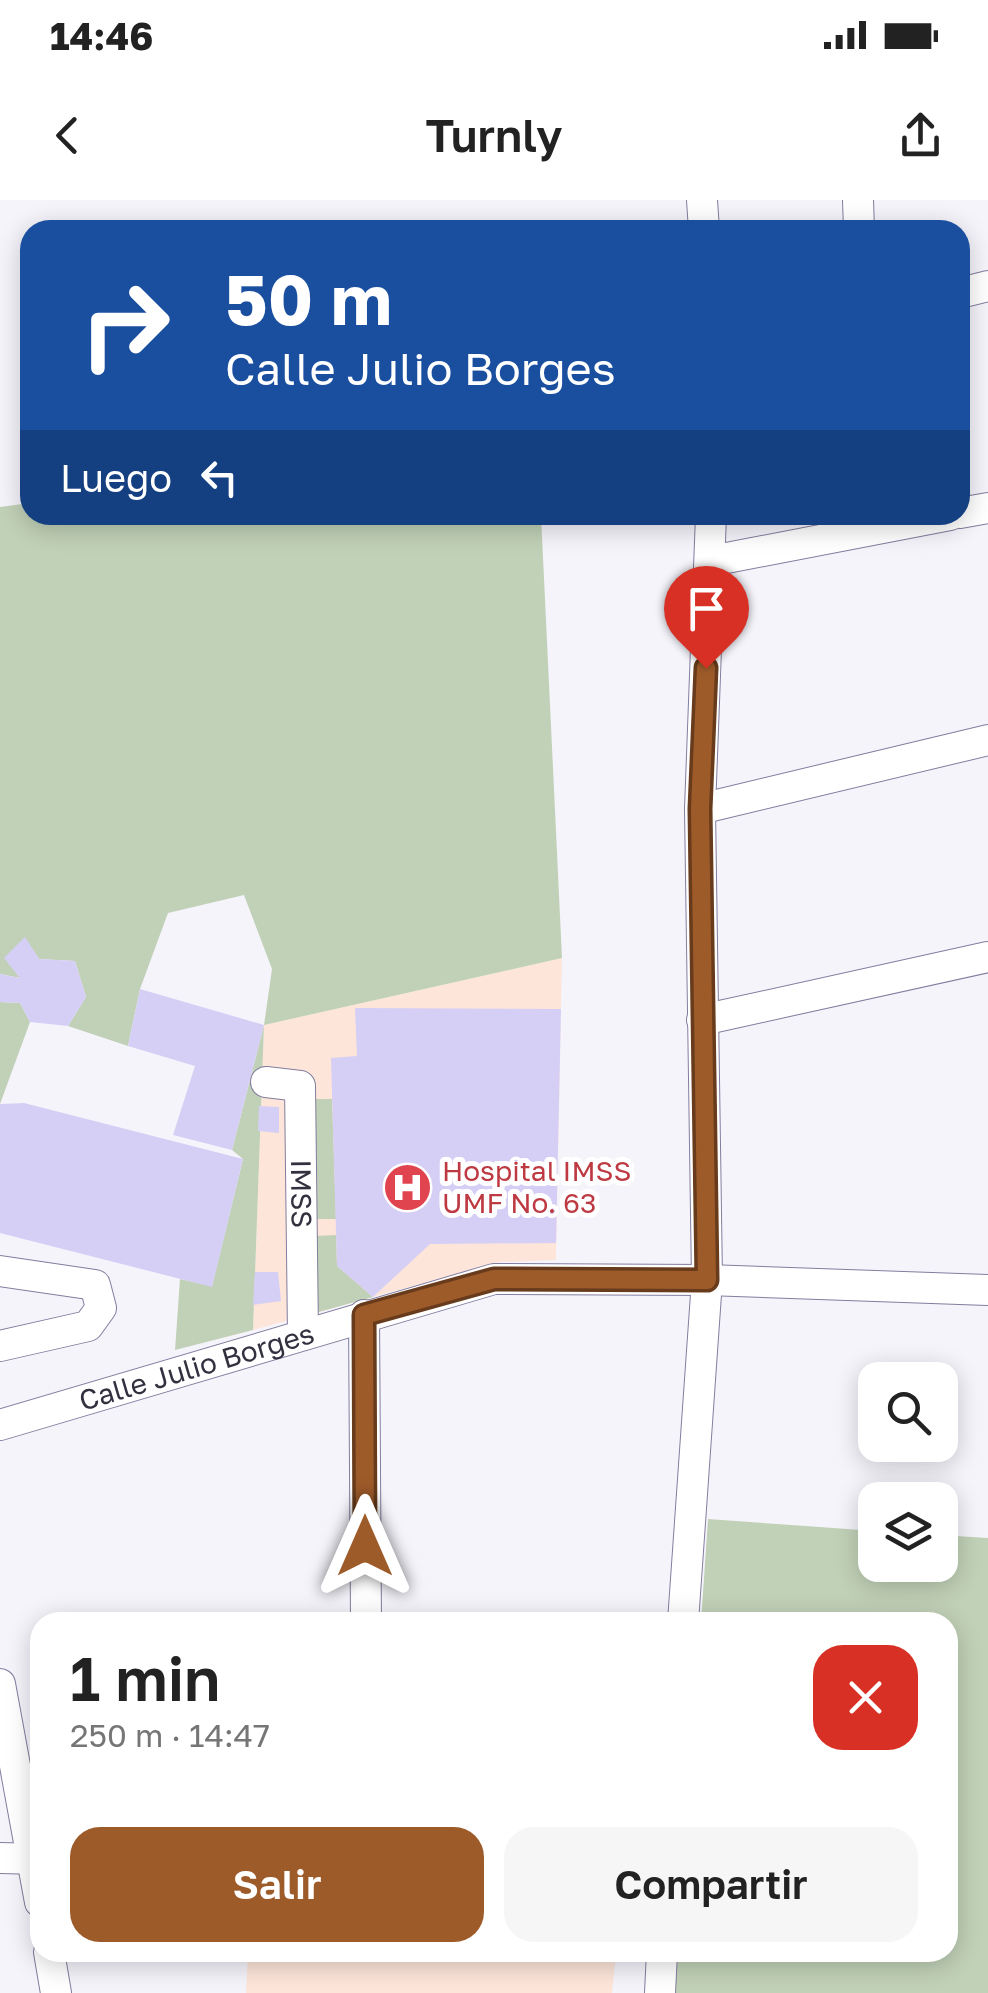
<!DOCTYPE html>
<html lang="es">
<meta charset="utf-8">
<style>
:root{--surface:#fff;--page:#f6f6f6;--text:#222;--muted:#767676;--accent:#9e5b2a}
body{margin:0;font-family:"Golos Text",sans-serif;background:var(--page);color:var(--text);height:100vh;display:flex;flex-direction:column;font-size:38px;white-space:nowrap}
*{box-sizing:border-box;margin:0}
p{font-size:32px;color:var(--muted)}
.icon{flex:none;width:55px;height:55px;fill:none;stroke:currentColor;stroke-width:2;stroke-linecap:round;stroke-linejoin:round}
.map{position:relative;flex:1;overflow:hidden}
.side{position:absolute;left:30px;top:1412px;width:928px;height:350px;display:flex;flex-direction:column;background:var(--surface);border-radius:30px;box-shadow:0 5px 25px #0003}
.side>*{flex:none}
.hud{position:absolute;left:20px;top:20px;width:950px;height:305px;border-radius:30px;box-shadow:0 5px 25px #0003;background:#1a4fa0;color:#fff;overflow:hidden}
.tools{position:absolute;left:858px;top:1162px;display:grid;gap:20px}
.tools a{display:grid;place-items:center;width:100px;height:100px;border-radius:20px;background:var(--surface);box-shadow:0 5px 25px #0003;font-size:50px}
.pin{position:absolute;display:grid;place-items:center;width:85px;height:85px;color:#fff;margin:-102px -42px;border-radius:50% 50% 50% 0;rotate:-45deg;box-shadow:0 0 10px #0007}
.pin .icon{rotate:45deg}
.me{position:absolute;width:110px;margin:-55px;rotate:0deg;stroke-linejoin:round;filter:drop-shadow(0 0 8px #0008)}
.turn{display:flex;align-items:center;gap:35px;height:210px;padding:0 40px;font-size:45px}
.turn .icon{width:130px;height:130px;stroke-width:2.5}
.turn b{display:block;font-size:70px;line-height:85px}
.then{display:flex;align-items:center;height:95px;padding:0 40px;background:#0003;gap:20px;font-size:38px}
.round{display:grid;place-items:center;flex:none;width:105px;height:105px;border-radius:30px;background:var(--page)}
.head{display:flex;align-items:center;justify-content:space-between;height:170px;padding:0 40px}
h1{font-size:60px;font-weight:600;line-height:75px}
.cta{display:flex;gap:20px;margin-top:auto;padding:20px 40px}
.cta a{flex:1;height:115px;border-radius:30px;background:var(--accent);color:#fff;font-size:40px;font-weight:600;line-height:115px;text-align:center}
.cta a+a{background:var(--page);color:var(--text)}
.status{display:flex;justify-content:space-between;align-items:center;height:70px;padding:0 50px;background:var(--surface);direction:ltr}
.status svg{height:28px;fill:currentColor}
header{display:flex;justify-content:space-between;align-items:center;height:130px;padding:0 40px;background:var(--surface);font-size:45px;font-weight:600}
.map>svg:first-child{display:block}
.medical{fill:#fde5da}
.green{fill:#c1d1b7}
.building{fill:#d5cff6}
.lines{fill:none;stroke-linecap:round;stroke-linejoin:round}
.minor-casing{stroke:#827d9e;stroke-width:32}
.minor{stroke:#fff;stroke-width:30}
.route-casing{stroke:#673b1b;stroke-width:25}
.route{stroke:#9e5b2a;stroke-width:18}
.labels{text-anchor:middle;stroke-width:10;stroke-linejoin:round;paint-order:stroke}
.health-label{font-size:28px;fill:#be3a42;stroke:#fff;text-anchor:start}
.street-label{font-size:28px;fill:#33313f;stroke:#fff}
</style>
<div class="status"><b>14:46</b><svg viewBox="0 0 49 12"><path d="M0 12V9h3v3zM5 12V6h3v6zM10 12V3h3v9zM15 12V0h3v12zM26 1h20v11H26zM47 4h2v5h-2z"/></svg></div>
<header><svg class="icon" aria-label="back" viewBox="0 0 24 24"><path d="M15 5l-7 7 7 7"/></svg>Turnly<svg class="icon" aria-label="share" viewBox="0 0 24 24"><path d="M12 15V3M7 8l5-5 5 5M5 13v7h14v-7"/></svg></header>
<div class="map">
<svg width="988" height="1793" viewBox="0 0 988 1793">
<rect width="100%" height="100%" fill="#f5f4fb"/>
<!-- medical -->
<g class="medical">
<polygon points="562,758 556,1060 500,1062 253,1130 264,825"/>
<polygon points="248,1753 248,1752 616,1753 612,1793 246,1793"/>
</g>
<!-- green -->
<g class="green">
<polygon points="30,303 30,315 541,315 562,758 264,825 253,1130 175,1150 180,1079 212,1086 243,959 232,950 264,825 272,769 244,695 168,713 140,789 128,846 68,826 86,797 75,761 39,759 25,738 5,758 20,778 0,774 0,307"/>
<polygon points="0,802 20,803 30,822 0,904"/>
<polygon points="315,899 332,899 336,1019 315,1019"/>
<polygon points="336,1035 337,1066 373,1097 315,1113 314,1036"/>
<polygon points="708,1319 875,1331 875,1365 940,1365 940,1335 988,1338 988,1793 675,1793 678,1753 948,1752 948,1422 701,1422"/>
</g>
<!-- building -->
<g class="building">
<polygon points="25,737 39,759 75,761 86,797 68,826 30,822 20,803 0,802 0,774 20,778 4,758"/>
<polygon points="140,789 264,825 232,950 173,935 195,866 128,846"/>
<polygon points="355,808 561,809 556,1043 430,1044 373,1097 337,1066 331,858 357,856"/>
<polygon points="24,903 243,959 212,1087 0,1033 0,904"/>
<polygon points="259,906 279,907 279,933 258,931"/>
<polygon points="255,1072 278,1072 281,1101 253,1105"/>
</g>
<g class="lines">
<defs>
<g id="minor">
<polyline points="702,0 704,30"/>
<polyline points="858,0 859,30"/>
<polyline points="960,93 988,86"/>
<polyline points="960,313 988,308"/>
<polyline points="711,361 950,315"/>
<polyline points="700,609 988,540"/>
<polyline points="702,820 988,757"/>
<path id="s1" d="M266,882L300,886L303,1135"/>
<polyline points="0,1071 95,1085 101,1108 88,1126 0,1146"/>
<polyline points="364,1115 366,1422"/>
<path id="s2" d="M0,1225L494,1079L707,1080L988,1090"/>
<polyline points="683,1422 707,1080 700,609 711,315"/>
<polyline points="0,1484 40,1702"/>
<polyline points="0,1658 40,1659"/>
<polyline points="49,1752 56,1793"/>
<polyline points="660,1793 662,1752"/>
</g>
</defs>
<!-- minor casing -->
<use href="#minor" class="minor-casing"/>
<!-- minor -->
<use href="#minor" class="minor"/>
</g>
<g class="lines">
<defs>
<polyline id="route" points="365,1346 364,1115 494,1079 707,1080 700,609 706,468"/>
</defs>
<!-- route casing -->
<use href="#route" class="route-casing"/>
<!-- route -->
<use href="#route" class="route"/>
</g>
<!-- icons -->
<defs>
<symbol id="hospital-disc" viewBox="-11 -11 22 22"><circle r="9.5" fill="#e0444e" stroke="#fff"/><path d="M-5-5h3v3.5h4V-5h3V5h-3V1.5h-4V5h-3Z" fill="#fff"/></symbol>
</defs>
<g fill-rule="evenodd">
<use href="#hospital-disc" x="380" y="960" width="55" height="55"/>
</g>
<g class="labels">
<!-- health labels -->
<g class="health-label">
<text x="442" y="981">Hospital IMSS<tspan x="442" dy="32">UMF No. 63</tspan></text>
</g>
<!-- street labels -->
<g class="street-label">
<text dy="10" stroke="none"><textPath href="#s1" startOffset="142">IMSS</textPath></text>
<text dy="10" stroke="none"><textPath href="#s2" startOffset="205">Calle Julio Borges</textPath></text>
</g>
</g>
</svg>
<div class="tools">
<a><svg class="icon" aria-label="search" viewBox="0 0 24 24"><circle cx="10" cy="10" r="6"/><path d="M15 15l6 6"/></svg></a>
<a><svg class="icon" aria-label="layers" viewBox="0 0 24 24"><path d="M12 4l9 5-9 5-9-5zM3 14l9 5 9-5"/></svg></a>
</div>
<div class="pin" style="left:706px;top:468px;background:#d93025"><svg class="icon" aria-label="arrive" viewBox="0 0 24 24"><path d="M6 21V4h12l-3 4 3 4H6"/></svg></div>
<svg class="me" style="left:365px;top:1346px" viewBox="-20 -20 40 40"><path d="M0-17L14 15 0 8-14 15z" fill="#9e5b2a" stroke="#fff" stroke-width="4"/></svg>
<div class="hud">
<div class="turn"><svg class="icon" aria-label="right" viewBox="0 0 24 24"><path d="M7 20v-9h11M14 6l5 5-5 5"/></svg><div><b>50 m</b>Calle Julio Borges</div></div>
<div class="then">Luego<svg class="icon" aria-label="left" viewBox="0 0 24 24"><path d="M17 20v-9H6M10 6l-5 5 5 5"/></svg></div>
</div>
<section class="side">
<div class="head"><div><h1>1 min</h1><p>250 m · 14:47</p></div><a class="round" style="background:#d93025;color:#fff"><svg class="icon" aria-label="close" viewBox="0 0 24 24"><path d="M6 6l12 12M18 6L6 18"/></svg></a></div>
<div class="cta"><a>Salir</a><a>Compartir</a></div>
</section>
</div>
